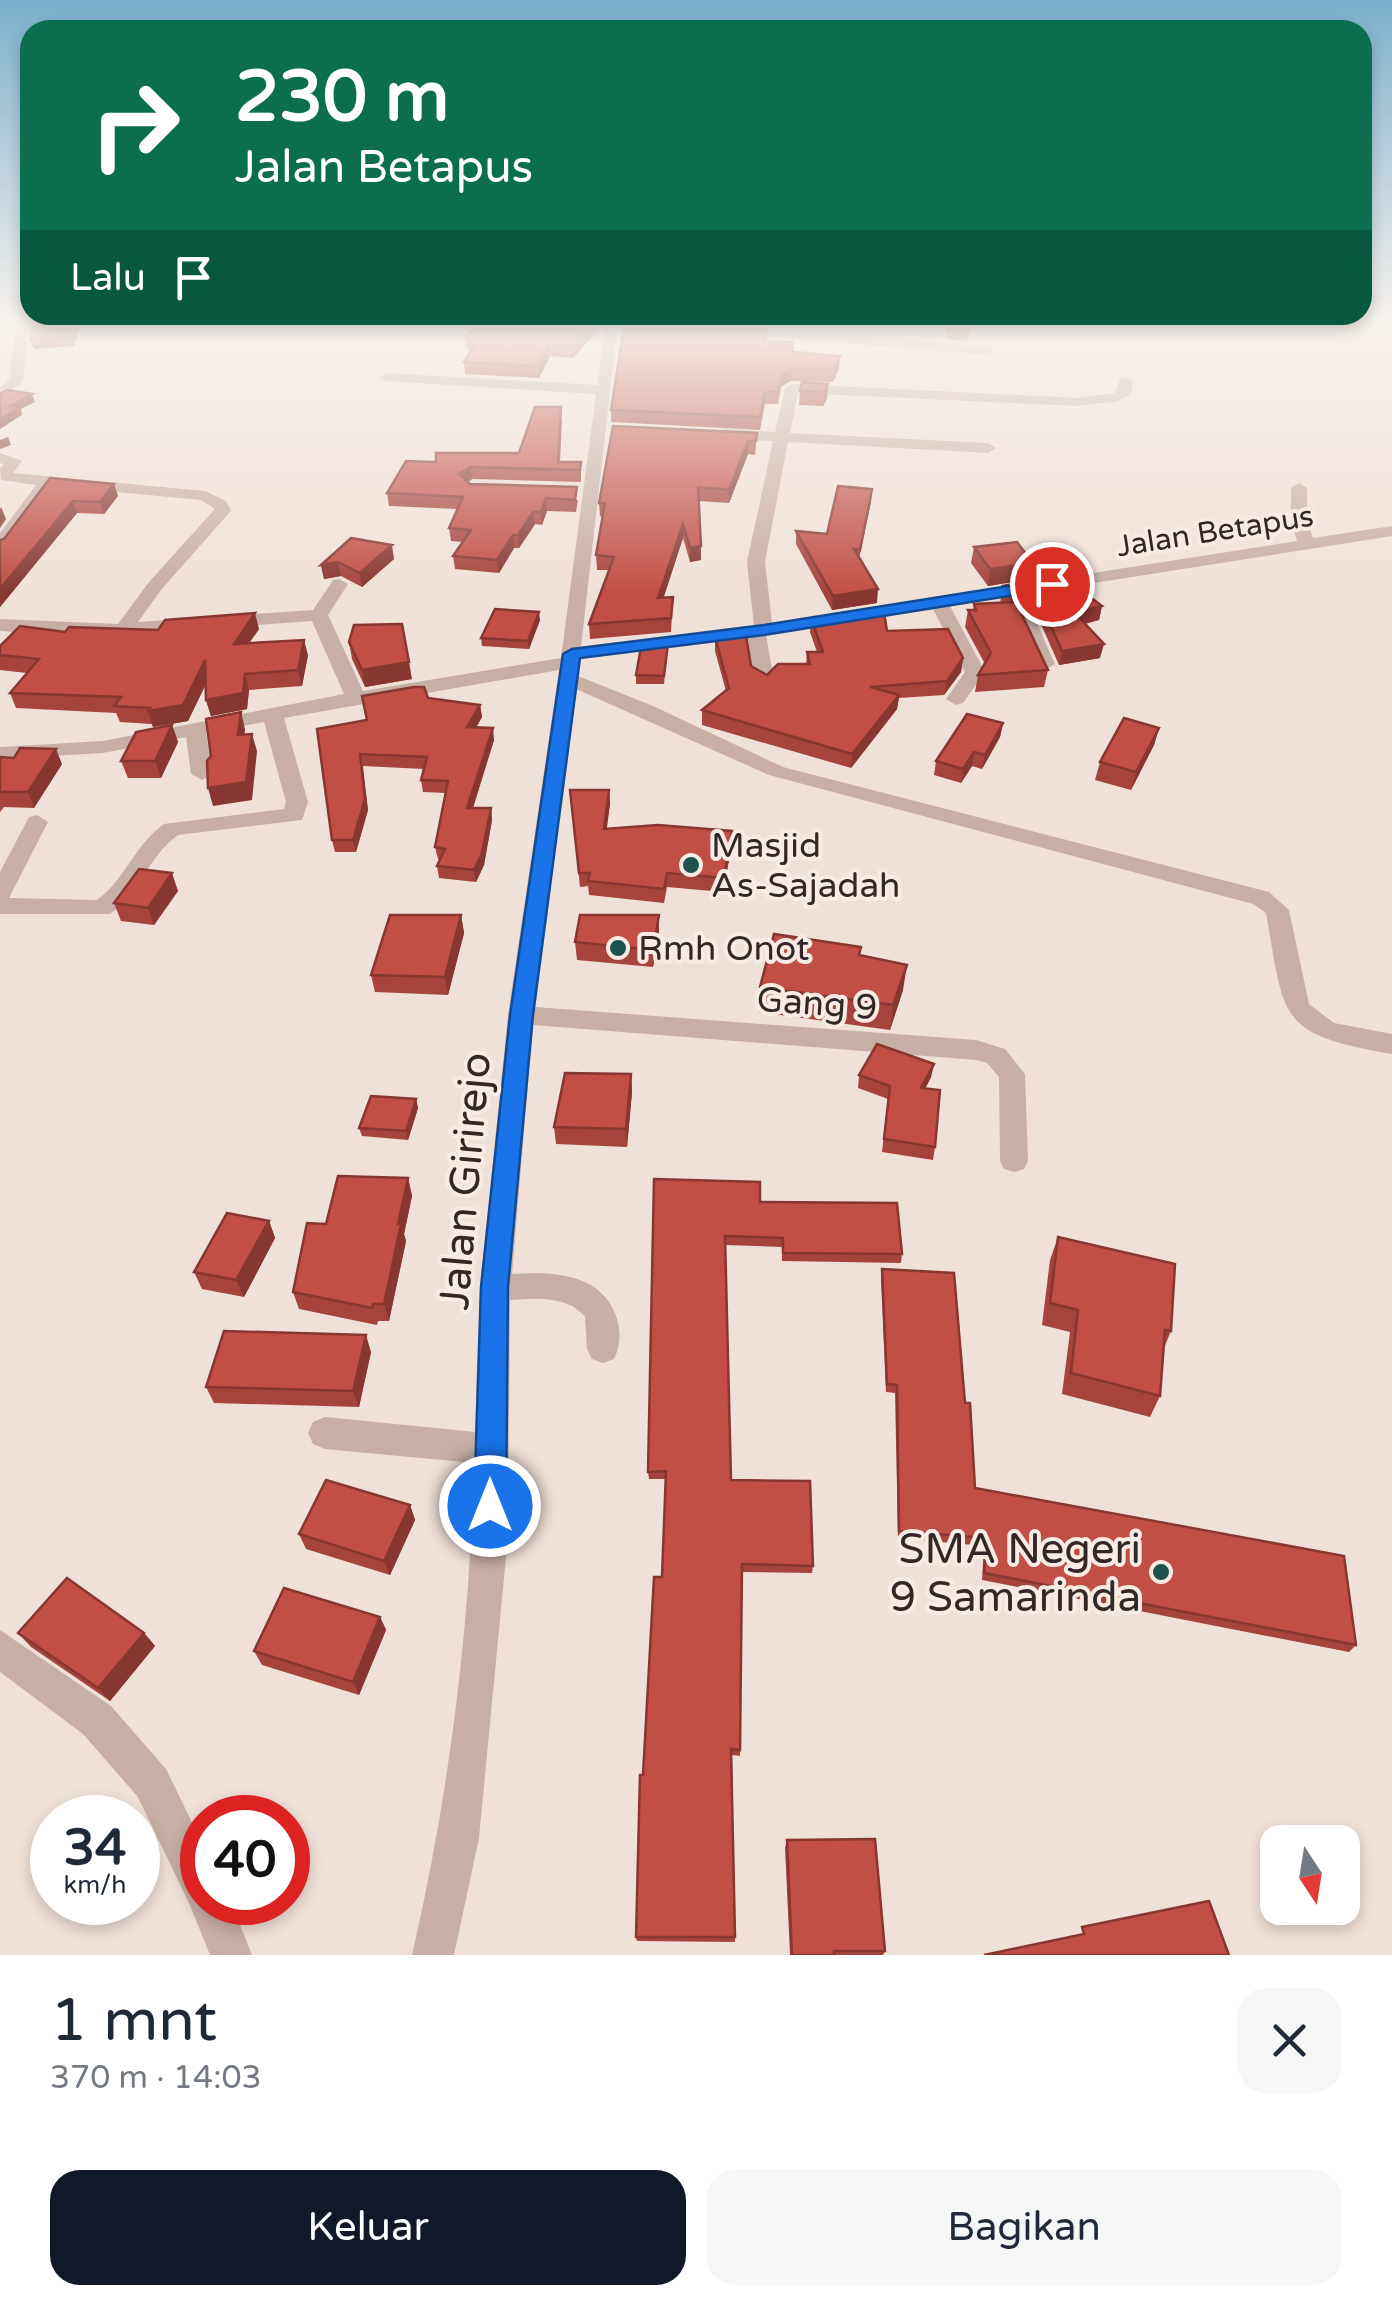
<!DOCTYPE html>
<html lang="id">
<meta charset="utf-8">
<style>
:root{--surface:#fff;--page:#f6f6f7;--text:#1f2937;--muted:#747a83;--accent:#111827}
body{margin:0;font-family:"Varela Round",sans-serif;background:var(--page);color:var(--text);height:100vh;display:flex;flex-direction:column;font-size:38px;white-space:nowrap}
*{box-sizing:border-box;margin:0}
p{font-size:32px;color:var(--muted)}
.icon{flex:none;width:55px;height:55px;fill:none;stroke:currentColor;stroke-width:2;stroke-linecap:round;stroke-linejoin:round}
.map{position:relative;height:1955px;overflow:hidden}
.side{display:flex;flex-direction:column;background:var(--surface);flex:1}
.side>*{flex:none}
.hud{position:absolute;left:20px;top:20px;width:1352px;height:305px;border-radius:30px;box-shadow:0 5px 15px #0003;background:#0b6e4f;color:#fff;overflow:hidden}
.needle{width:65px;rotate:168deg}
.fabs{position:absolute;left:1260px;top:1825px;display:grid;gap:20px}
.fabs a{display:grid;place-items:center;width:100px;height:100px;border-radius:20px;background:var(--surface);box-shadow:0 5px 15px #0003;font-size:50px}
.speed{position:absolute;left:30px;top:1795px;display:flex;gap:20px;font-size:50px;font-weight:700;text-align:center}
.speed>*{display:grid;place-content:center;width:130px;height:130px;border-radius:50%;background:var(--surface);box-shadow:0 5px 15px #0003;line-height:1}
.speed small{font-size:25px;font-weight:400}
.speed .limit{border:15px solid #d22;background:#fff;color:#111}
.pin{position:absolute;display:grid;place-items:center;width:85px;height:85px;color:#fff;margin:-42px;border:5px solid #fff;border-radius:50%;box-shadow:0 2px 10px #0007}
.me{position:absolute;width:110px;margin:-55px;rotate:0deg;stroke-linejoin:round;filter:drop-shadow(0 0 8px #0008)}
.turn{display:flex;align-items:center;gap:35px;height:210px;padding:0 50px;font-size:45px}
.turn .icon{width:130px;height:130px;stroke-width:2.5}
.turn b{display:block;font-size:70px;line-height:85px}
.then{display:flex;align-items:center;height:95px;padding:0 50px;background:#0003;gap:20px;font-size:38px}
.round{display:grid;place-items:center;flex:none;width:105px;height:105px;border-radius:30px;background:var(--page)}
.head{display:flex;align-items:center;justify-content:space-between;height:170px;padding:0 50px}
h1{font-size:60px;font-weight:600;line-height:75px}
.action{display:flex;gap:20px;margin-top:auto;padding:20px 50px}
.action a{flex:1;height:115px;border-radius:30px;background:var(--accent);color:#fff;font-size:40px;font-weight:600;line-height:115px;text-align:center}
.action a+a{background:var(--page);color:var(--text)}
.map>svg:first-child{display:block}
.lines{fill:none;stroke-linecap:round;stroke-linejoin:round}
.minor{fill:#c7afa5;fill-rule:evenodd}
.wall{fill:#a6443b}
.shaded-wall{fill:#873730}
.building{fill:#c14f45;stroke:#873730;stroke-width:2.5}
.route{fill:#1a73e8;stroke:#114b97;stroke-width:2.5}
.poi-dot{fill:#1d524d;stroke:#f8ebe4;stroke-width:4}
.labels{text-anchor:middle;stroke-width:8;stroke-linejoin:round;paint-order:stroke}
.far-street-label{font-size:30px;fill:#332826;stroke:#f8ebe4}
.poi-label{font-size:35px;fill:#332826;stroke:#f8ebe4;text-anchor:start}
.street-label{font-size:35px;fill:#332826;stroke:#f8ebe4}
.near-street-label{font-size:42px;fill:#332826;stroke:#f8ebe4}
.near-poi-label{font-size:42px;fill:#332826;stroke:#f8ebe4;text-anchor:end}
</style>
<div class="map">
<svg width="1392" height="1955" viewBox="0 0 1392 1955">
<rect width="100%" height="100%" fill="#f0e1d8"/>
<g class="lines">
<!-- minor -->
<g class="minor">
<polygon points="17,321 29,321 23,381 0,400 0,388 9,380"/>
<path d="M606,321H618L581,647L754,626L747,562L773,441L724,439L716,434L724,429L775,432L785,388L792,384L1077,398L1115,393L1121,377L1133,380L1131,394L1118,401L1077,406L798,393L790,433L988,443L996,448L988,453L788,442L765,562L772,623L1297,541L1291,521V488L1299,483L1307,488V521L1313,538L1392,526V536L1024,594L1055,664L1045,670L1035,664L1007,597L950,606L985,672L963,703L956,705L946,699L965,672L933,609L766,635L774,680L764,686L754,680L748,638L580,659L578,676L653,706L783,767L1269,892L1289,910L1309,1004L1334,1023L1392,1034V1054C1277,1034 1285,1020 1266,913L1253,904L769,775L576,689L535,1007L976,1040L1005,1049L1025,1074L1028,1161L1024,1169L1014,1172L1004,1169L1000,1161L999,1077L987,1063L976,1060L533,1025L512,1274C551,1272 597,1272 615,1313C621,1328 621,1345 614,1359L603,1363L592,1359L587,1349L585,1317C567,1295 537,1299 510,1300L508,1536L479,1838L454,1955H412C449,1795 470,1628 474,1463L325,1449L313,1444L308,1433L313,1422L325,1417L475,1432L480,1287L508,1015L559,670L284,718L308,802L302,820L178,835C149,856 139,893 110,914H0V872L29,817L37,815L48,822L9,898L97,900C125,880 135,844 164,824L284,809L286,802L264,722L206,733L213,774L202,780L191,774L186,737L103,753L0,759V747L103,741L344,694L312,621L95,637L0,631V619L118,624L149,582L215,509L201,500L52,486L6,549L0,550V533L36,485L1,480L0,469L4,464L0,463V453L22,461L13,473L205,491L226,501L231,510L229,513L161,590L138,622L313,610L333,580L339,579L348,584L328,615L363,691L561,658L596,394L386,381L379,377L386,373L597,385Z"/>
<polygon points="711,321 987,347 994,351 987,355 781,338"/>
<polygon points="0,1630 111,1706 166,1769 202,1843 202,1902 231,1902 252,1955 210,1955 189,1903 138,1797 83,1734 0,1672"/>
</g>
</g>
<!-- wall -->
<g class="wall">
<polygon points="472,321 597,321 598,330 573,358 550,356 539,378 465,374 464,362 471,349 466,348 465,337 474,328 473,327"/>
<polygon points="949,321 972,321 968,341 947,339"/>
<polygon points="767,342 839,368 833,382 790,381 781,387 778,404 765,404 760,430 611,422 611,410"/>
<polygon points="828,384 827,398 823,406 799,405 800,391"/>
<polygon points="562,419 560,462 581,462 581,482 472,479 468,482 470,484 578,500 576,512 547,511 542,525 535,524 519,548 514,548 499,573 455,569 453,556 462,542 451,541 449,528 457,509 389,506 387,493 436,462 519,453"/>
<polygon points="757,433 755,455 748,454 729,503 698,501 701,560 690,562 683,538 663,598 673,597 671,632 590,639 589,624 609,570 597,570 596,555 602,517 600,516 599,503"/>
<polygon points="50,478 114,484 118,496 104,514 77,513 0,607 4,539"/>
<polygon points="871,502 859,558 877,603 832,610 796,544 796,531 827,534"/>
<polygon points="351,538 394,559 362,587 341,576 324,579 321,565"/>
<polygon points="974,547 1033,563 1030,579 988,586 971,563"/>
<polygon points="1032,583 1049,586 1102,606 1099,620 1085,624 1100,658 1059,665 1029,597"/>
<polygon points="1008,585 1048,670 1044,687 975,692 978,675 985,664 965,627 968,610 973,610 974,604 1000,603 1003,586"/>
<polygon points="811,618 887,631 963,658 961,672 944,695 899,698 897,709 851,768 702,725 702,710 726,691 715,651 715,637 751,666 767,675 806,664 807,652 817,652 810,632"/>
<polygon points="540,620 529,649 482,646 481,638"/>
<polygon points="259,629 249,643 308,655 302,686 249,690 247,709 211,716 206,700 206,684 188,721 153,727 152,724 120,722 116,713 16,708 10,693 27,673 0,670 0,646 65,632"/>
<polygon points="349,642 412,679 365,687 352,659"/>
<polygon points="668,643 664,684 636,684 636,675"/>
<polygon points="428,698 480,705 482,717 476,728 494,740 473,808 491,808 492,820 484,865 476,882 439,878 437,866 441,860 438,859 435,847 446,793 423,792 421,780 424,769 363,766 368,810 356,852 335,852 332,840 367,720"/>
<polygon points="1003,723 1000,737 982,769 972,766 961,783 934,775 936,761"/>
<polygon points="172,725 178,742 161,778 128,778 121,761"/>
<polygon points="1159,728 1154,745 1131,790 1095,780 1100,762"/>
<polygon points="0,757 62,764 34,808 4,807 0,812"/>
<polygon points="570,790 609,790 610,804 606,829 732,844 723,892 667,887 664,903 589,895 588,886 580,887"/>
<polygon points="178,891 154,925 121,921 114,903"/>
<polygon points="461,915 464,933 448,995 375,992 371,975"/>
<polygon points="659,933 653,967 577,960 575,942"/>
<polygon points="860,955 903,990 890,1030 759,1012 760,987"/>
<polygon points="934,1064 931,1077 925,1089 935,1147 933,1160 882,1152 888,1099 858,1088 859,1075"/>
<polygon points="631,1074 632,1092 627,1147 556,1144 554,1127"/>
<polygon points="416,1099 418,1108 408,1140 362,1136 359,1128"/>
<polygon points="408,1178 412,1196 404,1234 406,1241 389,1321 378,1321 377,1325 299,1309 293,1292 326,1224"/>
<polygon points="654,1179 760,1202 902,1254 901,1263 782,1261 782,1247 725,1245 731,1480 813,1566 812,1573 742,1572 740,1750 740,1756 732,1755 735,1942 637,1941 636,1937 643,1775 662,1577 666,1479 649,1479 648,1472"/>
<polygon points="269,1221 275,1238 244,1297 202,1289 194,1272"/>
<polygon points="1058,1237 1171,1331 1164,1348 1160,1396 1150,1417 1062,1394 1070,1332 1042,1325 1050,1260"/>
<polygon points="882,1269 965,1403 975,1488 1356,1645 1349,1652 982,1580 984,1546 898,1538 895,1393 886,1392 881,1278"/>
<polygon points="371,1352 359,1407 214,1403 206,1387"/>
<polygon points="410,1505 415,1520 390,1575 306,1549 299,1534"/>
<polygon points="380,1617 386,1630 359,1695 262,1665 254,1651"/>
<polygon points="18,1633 144,1633 155,1646 110,1701 31,1647"/>
<polygon points="787,1840 885,1951 883,1955 790,1955 785,1848"/>
</g>
<!-- shaded-wall -->
<g class="shaded-wall">
<polygon points="76,321 81,321 74,346 34,349 30,340"/>
<polygon points="596,321 597,321 598,330 573,358 573,346"/>
<polygon points="549,344 550,356 539,378 538,366"/>
<polygon points="840,356 839,368 833,382 834,370"/>
<polygon points="791,369 790,381 781,387 778,404 782,375"/>
<polygon points="828,384 827,398 823,406 824,392"/>
<polygon points="32,394 35,402 21,409 22,415 0,429 0,420 11,406"/>
<polygon points="8,437 11,445 0,449 0,440"/>
<polygon points="748,441 748,454 729,503 729,490"/>
<polygon points="471,467 472,479 460,487 459,474"/>
<polygon points="114,484 118,496 104,514 100,502"/>
<polygon points="872,489 871,502 858,563 860,550"/>
<polygon points="546,498 547,511 542,525 541,512"/>
<polygon points="73,501 77,513 0,607 0,589"/>
<polygon points="1,507 6,519 0,528 0,509"/>
<polygon points="533,512 535,524 519,548 518,535"/>
<polygon points="683,524 683,538 659,612 658,598"/>
<polygon points="513,535 514,548 499,573 497,560"/>
<polygon points="392,545 394,559 362,587 360,573"/>
<polygon points="701,546 701,560 690,562 690,548"/>
<polygon points="338,562 341,576 324,579 321,565"/>
<polygon points="1033,563 1030,579 988,586 990,569"/>
<polygon points="878,589 877,603 832,610 833,596"/>
<polygon points="1102,606 1099,620 1072,627 1075,613"/>
<polygon points="539,612 540,620 529,649 528,641"/>
<polygon points="255,613 259,629 238,659 234,644"/>
<polygon points="304,640 308,655 302,686 298,670"/>
<polygon points="1104,644 1100,658 1059,665 1062,651"/>
<polygon points="963,658 961,672 944,695 947,681"/>
<polygon points="205,660 210,675 188,721 153,727 148,711"/>
<polygon points="409,662 412,679 365,687 362,670"/>
<polygon points="245,674 249,690 247,709 211,716 206,700"/>
<polygon points="899,695 897,709 851,768 852,754"/>
<polygon points="480,705 482,717 469,739 467,727"/>
<polygon points="241,712 245,729 243,753 238,735"/>
<polygon points="1003,723 1000,737 982,769 985,755"/>
<polygon points="172,725 178,742 161,778 155,761"/>
<polygon points="493,728 494,740 469,820 467,808"/>
<polygon points="1159,728 1154,745 1131,790 1136,772"/>
<polygon points="252,734 257,751 252,800 213,806 208,788"/>
<polygon points="56,749 62,764 34,808 28,792"/>
<polygon points="974,752 972,766 961,783 963,769"/>
<polygon points="360,754 368,810 356,852 353,840"/>
<polygon points="609,790 610,804 605,843 604,829"/>
<polygon points="491,808 492,820 484,865 476,882 474,870"/>
<polygon points="732,831 732,844 723,892 724,878"/>
<polygon points="172,873 178,891 154,925 148,908"/>
<polygon points="461,915 464,933 448,995 445,977"/>
<polygon points="659,915 659,933 653,967 653,950"/>
<polygon points="907,965 903,990 890,1030 893,1005"/>
<polygon points="934,1064 931,1077 919,1101 921,1088"/>
<polygon points="631,1074 632,1092 627,1147 626,1129"/>
<polygon points="416,1099 418,1108 408,1140 406,1131"/>
<polygon points="408,1178 412,1196 404,1234 406,1241 389,1321 384,1304 398,1224"/>
<polygon points="269,1221 275,1238 244,1297 236,1280"/>
<polygon points="366,1335 371,1352 359,1407 353,1391"/>
<polygon points="410,1505 415,1520 390,1575 384,1561"/>
<polygon points="380,1617 386,1630 359,1695 353,1682"/>
<polygon points="144,1633 155,1646 110,1701 98,1688"/>
</g>
<!-- building -->
<g class="building">
<polygon points="37,321 76,321 71,337 30,340"/>
<polygon points="482,321 596,321 573,346 549,344 538,366 464,362 478,338 465,337"/>
<polygon points="625,321 742,321 768,327 765,342 792,342 793,352 840,356 834,370 791,369 782,375 778,392 765,392 760,417 611,410"/>
<polygon points="949,321 972,321 969,334 948,332"/>
<polygon points="802,382 828,384 824,392 800,391"/>
<polygon points="7,390 32,394 11,406 20,407 0,420 0,394"/>
<polygon points="535,407 561,407 558,462 581,462 580,470 471,467 459,474 470,484 577,487 575,500 546,498 541,512 533,512 518,535 513,535 497,560 453,556 471,530 449,528 463,497 387,493 406,461 436,462 436,453 519,453"/>
<polygon points="613,426 757,433 756,441 748,441 729,490 698,487 701,546 690,548 683,524 658,598 673,597 671,618 589,624 614,557 596,555 605,503 599,503"/>
<polygon points="50,478 114,484 100,502 73,501 0,589 0,540 4,539"/>
<polygon points="838,486 872,489 860,550 854,549 878,589 833,596 796,531 827,534"/>
<polygon points="351,538 392,545 360,573 338,562 321,565"/>
<polygon points="1017,542 1033,563 990,569 974,547"/>
<polygon points="1045,581 1049,586 1070,582 1102,606 1075,613 1104,644 1062,651 1032,583"/>
<polygon points="1008,585 1048,670 978,675 991,653 968,610 976,610 974,604 1015,602 1003,586"/>
<polygon points="883,607 887,631 948,629 963,658 947,681 870,687 899,695 852,754 702,710 729,688 715,637 746,635 751,666 767,675 778,664 810,664 807,652 823,652 811,618"/>
<polygon points="495,609 539,612 528,641 481,638"/>
<polygon points="255,613 234,644 304,640 298,670 245,674 243,693 206,700 205,660 183,705 148,711 150,708 114,706 121,697 10,693 39,659 0,655 0,646 20,626 65,632 69,627 158,630 165,620"/>
<polygon points="402,624 409,662 362,670 349,642 354,625"/>
<polygon points="668,643 664,676 636,675 641,647"/>
<polygon points="414,687 424,687 428,698 480,705 467,727 493,728 467,808 491,808 482,853 474,870 437,866 445,849 435,847 448,781 421,780 427,757 360,754 365,799 353,840 332,840 317,729 367,720 362,696"/>
<polygon points="241,712 238,735 252,734 246,782 208,788 207,761 211,756 206,719"/>
<polygon points="967,714 1003,723 985,755 974,752 963,769 936,761"/>
<polygon points="1124,718 1159,728 1136,772 1100,762"/>
<polygon points="172,725 155,761 121,761 136,732"/>
<polygon points="20,748 56,749 28,792 0,792 0,757 14,758"/>
<polygon points="570,790 609,790 604,829 658,825 732,831 724,878 667,873 664,889 588,881 590,873 579,873"/>
<polygon points="139,869 172,873 148,908 114,903"/>
<polygon points="390,915 461,915 445,977 371,975"/>
<polygon points="580,915 659,915 653,950 575,942"/>
<polygon points="774,934 861,947 859,955 907,965 893,1005 760,987"/>
<polygon points="877,1044 934,1064 921,1088 940,1090 935,1147 884,1139 890,1086 859,1075"/>
<polygon points="565,1073 631,1074 626,1129 554,1127"/>
<polygon points="371,1096 416,1099 406,1131 359,1128"/>
<polygon points="338,1176 408,1178 398,1224 401,1224 384,1304 373,1304 372,1308 293,1292 307,1223 326,1224"/>
<polygon points="654,1179 760,1182 760,1202 897,1203 902,1254 783,1253 783,1238 725,1236 731,1480 810,1481 813,1566 742,1564 740,1750 731,1749 735,1937 636,1937 640,1775 643,1775 654,1577 662,1577 666,1471 648,1472"/>
<polygon points="227,1213 269,1221 236,1280 194,1272"/>
<polygon points="1058,1237 1175,1264 1171,1331 1165,1330 1160,1396 1071,1373 1078,1310 1050,1303"/>
<polygon points="882,1269 954,1273 965,1403 970,1403 975,1488 1344,1556 1356,1645 984,1573 986,1538 899,1531 897,1385 887,1384"/>
<polygon points="224,1331 366,1335 353,1391 206,1387"/>
<polygon points="326,1480 410,1505 384,1561 299,1534"/>
<polygon points="67,1578 144,1633 98,1688 18,1633"/>
<polygon points="284,1588 380,1617 353,1682 254,1651"/>
<polygon points="875,1839 885,1951 834,1951 834,1955 792,1955 787,1840"/>
<polygon points="1209,1901 1229,1955 984,1955 1084,1934 1082,1927"/>
</g>
<!-- sky -->
<linearGradient id="sky" x2="0" y2="1"><stop stop-color="#7bb0cd"/><stop offset="0.54" stop-color="#f8f2ed"/><stop offset="1" stop-color="#f8f2ed" stop-opacity="0"/></linearGradient>
<rect width="1392" height="594" fill="url(#sky)"/>
<!-- route -->
<polygon class="route" points="1052,579 1060,584 1058,588 764,635 580,658 533,1015 508,1287 506,1506 501,1517 490,1522 479,1517 474,1506 481,1287 510,1015 563,654 572,649 764,625"/>
<!-- markers -->
<g class="poi-dot">
<circle cx="691" cy="865" r="10"/>
<circle cx="618" cy="948" r="10"/>
<circle cx="1161" cy="1572" r="10"/>
</g>
<g class="labels">
<!-- far-street labels -->
<g class="far-street-label">
<text transform="translate(1215 531) rotate(-9)" y="10">Jalan Betapus</text>
</g>
<!-- poi labels -->
<g class="poi-label">
<text x="711" y="857">Masjid<tspan x="711" dy="40">As-Sajadah</tspan></text>
<text x="638" y="960">Rmh Onot</text>
</g>
<!-- street labels -->
<g class="street-label">
<text transform="translate(817 1003) rotate(4)" y="12">Gang 9</text>
</g>
<!-- near-street labels -->
<g class="near-street-label">
<text transform="translate(464 1181) rotate(-85)" y="15">Jalan Girirejo</text>
</g>
<!-- near-poi labels -->
<g class="near-poi-label">
<text x="1141" y="1563">SMA Negeri<tspan x="1141" dy="48">9 Samarinda</tspan></text>
</g>
</g>
</svg>
<div class="fabs">
<a><svg class="needle" viewBox="-14 -14 28 28"><path d="M0-13l5 13h-10z" fill="#e53935"/><path d="M0 13l5-13h-10z" fill="#747a83"/></svg></a>
</div>
<div class="speed"><div>34<small>km/h</small></div><div class="limit">40</div></div>
<div class="pin" style="left:1052px;top:584px;background:#d93025"><svg class="icon" aria-label="arrive" viewBox="0 0 24 24"><path d="M6 21V4h12l-3 4 3 4H6"/></svg></div>
<svg class="me" style="left:490px;top:1506px" viewBox="-20 -20 40 40"><circle r="17" fill="#1a73e8" stroke="#fff" stroke-width="3"/><path d="M0-11L8 9 0 5-8 9z" fill="#fff"/></svg>
<div class="hud">
<div class="turn"><svg class="icon" aria-label="right" viewBox="0 0 24 24"><path d="M7 20v-9h11M14 6l5 5-5 5"/></svg><div><b>230 m</b>Jalan Betapus</div></div>
<div class="then">Lalu<svg class="icon" aria-label="arrive" viewBox="0 0 24 24"><path d="M6 21V4h12l-3 4 3 4H6"/></svg></div>
</div>
</div>
<section class="side">
<div class="head"><div><h1>1 mnt</h1><p>370 m · 14:03</p></div><a class="round"><svg class="icon" aria-label="close" viewBox="0 0 24 24"><path d="M6 6l12 12M18 6L6 18"/></svg></a></div>
<div class="action"><a>Keluar</a><a>Bagikan</a></div>
</section>
